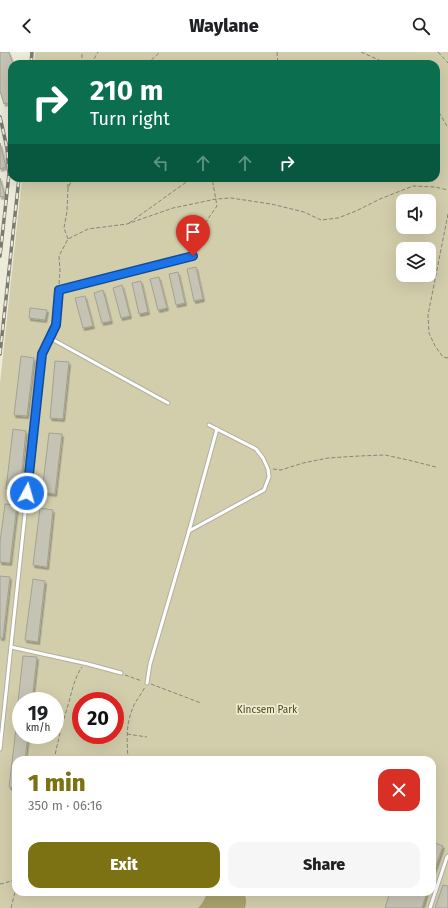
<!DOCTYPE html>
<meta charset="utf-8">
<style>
:root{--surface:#fff;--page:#f6f6f6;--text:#202124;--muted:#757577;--accent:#7d7213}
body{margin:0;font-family:"Fira Sans",sans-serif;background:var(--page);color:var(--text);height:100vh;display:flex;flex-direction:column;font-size:15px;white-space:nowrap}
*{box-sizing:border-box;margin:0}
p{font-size:13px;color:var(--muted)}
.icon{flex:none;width:22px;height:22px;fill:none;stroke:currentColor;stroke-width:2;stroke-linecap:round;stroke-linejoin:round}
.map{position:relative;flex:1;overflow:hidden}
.side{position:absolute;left:12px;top:704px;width:424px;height:140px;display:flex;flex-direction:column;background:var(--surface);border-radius:12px;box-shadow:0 4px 16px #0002}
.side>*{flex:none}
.top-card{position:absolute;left:8px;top:8px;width:432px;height:122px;border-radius:12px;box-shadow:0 4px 16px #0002;background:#0b6e4f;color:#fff;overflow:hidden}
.buttons{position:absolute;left:396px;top:142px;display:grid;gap:8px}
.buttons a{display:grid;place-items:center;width:40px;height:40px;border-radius:8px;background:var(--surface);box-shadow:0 4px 16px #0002;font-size:20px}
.speed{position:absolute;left:12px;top:640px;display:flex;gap:8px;font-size:20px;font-weight:700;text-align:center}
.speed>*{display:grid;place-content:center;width:52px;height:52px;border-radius:50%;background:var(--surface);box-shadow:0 4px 16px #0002;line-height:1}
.speed small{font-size:10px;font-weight:400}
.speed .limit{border:6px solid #d22;background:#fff;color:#111}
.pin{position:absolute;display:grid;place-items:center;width:34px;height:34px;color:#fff;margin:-41px -17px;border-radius:50% 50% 50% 0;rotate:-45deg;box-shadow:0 0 4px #0007}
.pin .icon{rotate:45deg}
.me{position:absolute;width:44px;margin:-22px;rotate:6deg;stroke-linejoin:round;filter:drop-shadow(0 0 3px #0008)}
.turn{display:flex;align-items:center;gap:14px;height:84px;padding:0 16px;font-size:18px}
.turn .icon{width:52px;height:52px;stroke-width:2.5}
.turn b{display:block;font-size:28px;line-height:34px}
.lanes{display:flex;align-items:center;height:38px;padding:0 16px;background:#0003;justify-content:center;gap:20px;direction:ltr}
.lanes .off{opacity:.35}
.round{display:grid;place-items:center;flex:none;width:42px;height:42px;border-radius:12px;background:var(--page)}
.summary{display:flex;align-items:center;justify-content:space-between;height:68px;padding:0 16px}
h1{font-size:24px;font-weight:800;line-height:30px;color:var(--accent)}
.primary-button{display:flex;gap:8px;margin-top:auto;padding:8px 16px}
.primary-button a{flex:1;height:46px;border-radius:12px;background:var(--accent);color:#fff;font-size:16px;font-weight:800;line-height:46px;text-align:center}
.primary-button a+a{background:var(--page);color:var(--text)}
header{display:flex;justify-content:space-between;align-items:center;height:52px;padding:0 16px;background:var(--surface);font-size:18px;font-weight:800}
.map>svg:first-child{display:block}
.green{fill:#d2ceac;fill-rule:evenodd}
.water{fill:#a9a36e}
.building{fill:#c5c3b3;stroke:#a3a293;filter:url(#shadow)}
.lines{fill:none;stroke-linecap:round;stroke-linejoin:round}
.service-casing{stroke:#b1b0a0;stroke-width:5}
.path{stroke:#86857a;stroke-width:1;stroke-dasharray:4 2;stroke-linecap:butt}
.service{stroke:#fff;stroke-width:3}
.rail-casing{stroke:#7b7a6f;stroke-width:3.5}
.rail{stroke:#edecdb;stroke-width:2;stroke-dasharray:6;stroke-linecap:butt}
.route-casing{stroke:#114b97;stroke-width:10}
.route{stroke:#1a73e8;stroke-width:7}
.labels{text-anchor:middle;stroke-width:3.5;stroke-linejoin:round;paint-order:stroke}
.park-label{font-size:10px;fill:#4d4600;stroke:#edecdb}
</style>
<header><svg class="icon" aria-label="back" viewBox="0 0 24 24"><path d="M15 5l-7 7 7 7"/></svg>Waylane<svg class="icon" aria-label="search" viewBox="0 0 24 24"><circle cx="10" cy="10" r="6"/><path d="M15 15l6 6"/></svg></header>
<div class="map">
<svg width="448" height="856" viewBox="0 0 448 856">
<defs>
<filter id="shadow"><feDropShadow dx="1.5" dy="2.5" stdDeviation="0" flood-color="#0004"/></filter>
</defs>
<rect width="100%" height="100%" fill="#edecdb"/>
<!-- green -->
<path class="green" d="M35,0H448V856H0V331L22,126H436V12H34ZM403,149H429V175H403ZM403,197H429V223H403ZM21,649H55V683H21ZM81,649H115V683H81ZM16,708H432V840H16Z"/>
<!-- water -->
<path class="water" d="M207,840H244C246,846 247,850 245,856H198C203,851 205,847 207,840Z"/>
<!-- building -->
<g class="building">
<polygon points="0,0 9,0 13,12 12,50 4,52 0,39"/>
<polygon points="0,91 6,115 0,117"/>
<polygon points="0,126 5,144 0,145"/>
<polygon points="196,215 203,247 194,249 187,217"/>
<polygon points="178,220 185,251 176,253 169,222"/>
<polygon points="159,225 167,256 158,258 150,227"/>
<polygon points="141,229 148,260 139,262 132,231"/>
<polygon points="122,233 130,264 121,266 113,236"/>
<polygon points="103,238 111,269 102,271 94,241"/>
<polygon points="85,244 93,274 83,276 75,246"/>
<polygon points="30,256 47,258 45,268 29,266"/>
<polygon points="21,304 34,306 27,364 14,363"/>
<polygon points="55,309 69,310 63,367 50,366"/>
<polygon points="13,377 26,379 20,438 6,437"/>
<polygon points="49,381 62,382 55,442 42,440"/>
<polygon points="5,452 17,453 10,511 0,510 0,490"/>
<polygon points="40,456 53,458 47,515 33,513"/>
<polygon points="0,524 10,525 3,586 0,586"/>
<polygon points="33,527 45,529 38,590 25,588"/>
<polygon points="23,604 37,605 32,649 21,649 21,661 17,660"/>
<polygon points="16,677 21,677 21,683 28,683 25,708 16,708 16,736 9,735"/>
<polygon points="432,790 443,794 432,825"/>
<polygon points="443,833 448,834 448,856 435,856"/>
<polygon points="390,840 427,840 422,856 385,856"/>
</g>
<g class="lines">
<defs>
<g id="service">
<polyline points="50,286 168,351"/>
<polyline points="189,479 217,377"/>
<polyline points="11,595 88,612 121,621"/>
<polyline points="147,631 150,612 189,479 264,438 269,425 268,417 263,406 256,397 209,373"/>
<polyline points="0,697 42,302 56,273 59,238 193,204"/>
<polyline points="430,856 447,805 448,804"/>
</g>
</defs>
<!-- service casing -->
<use href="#service" class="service-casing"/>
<!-- path -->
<g class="path">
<polyline points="277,0 278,12"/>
<polyline points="361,0 388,12"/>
<polyline points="438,0 448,11"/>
<polyline points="82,12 82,0"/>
<polyline points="91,12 98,0"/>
<polyline points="147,12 160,0"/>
<polyline points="436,55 448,76"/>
<polyline points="68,126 68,136"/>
<polyline points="448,162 428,263 429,281 435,294 443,305 448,306"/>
<polyline points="129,171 192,126"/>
<polyline points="68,187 64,176 67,159 68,136 73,126"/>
<polyline points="193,198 196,184 217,154 212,126"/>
<polyline points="59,232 60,219 59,204 68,187 88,177 127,172 173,156 216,147 231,146 271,152 304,160 321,168 338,166 356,159 380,147 413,134 435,135 448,138"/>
<polyline points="273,417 281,418 303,411 328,406 359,404 385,403 408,408 436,415"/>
<polyline points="125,623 142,629"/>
<polyline points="151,632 201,651"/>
<polyline points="127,682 147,685"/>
<path d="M54,708C58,688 63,669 69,650C72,638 75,625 82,615"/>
<path d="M128,708C127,687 125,671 135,651C138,646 142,641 145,635"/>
<polyline points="0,832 5,831 16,827"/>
<polyline points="11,856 16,836"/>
</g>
<!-- service -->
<use href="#service" class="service"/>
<defs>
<g id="rail">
<polyline points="31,12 32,0"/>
<polyline points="0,65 7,96 9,122 0,204"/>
<polyline points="0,302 19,126"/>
</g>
</defs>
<!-- rail casing -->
<use href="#rail" class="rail-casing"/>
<!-- rail -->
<use href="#rail" class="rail"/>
</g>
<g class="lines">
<defs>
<polyline id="route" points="27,441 42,302 56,273 59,238 193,204"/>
</defs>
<!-- route casing -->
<use href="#route" class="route-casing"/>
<!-- route -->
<use href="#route" class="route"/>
</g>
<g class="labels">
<!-- park labels -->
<g class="park-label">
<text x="267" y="661">Kincsem Park</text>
</g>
</g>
</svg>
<div class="buttons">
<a><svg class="icon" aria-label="sound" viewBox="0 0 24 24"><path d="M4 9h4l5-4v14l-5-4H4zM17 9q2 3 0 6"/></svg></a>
<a><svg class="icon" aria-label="layers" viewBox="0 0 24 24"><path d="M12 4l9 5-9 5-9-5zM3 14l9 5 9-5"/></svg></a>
</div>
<div class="speed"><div>19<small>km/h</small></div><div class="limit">20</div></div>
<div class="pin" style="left:193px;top:204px;background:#d93025"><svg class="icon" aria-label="arrive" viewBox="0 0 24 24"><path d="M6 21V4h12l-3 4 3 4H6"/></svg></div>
<svg class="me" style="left:27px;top:441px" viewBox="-20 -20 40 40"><circle r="17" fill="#1a73e8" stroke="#fff" stroke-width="3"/><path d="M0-11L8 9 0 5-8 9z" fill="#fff"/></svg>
<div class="top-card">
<div class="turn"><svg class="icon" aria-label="right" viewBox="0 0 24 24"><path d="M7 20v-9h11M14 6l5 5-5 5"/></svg><div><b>210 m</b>Turn right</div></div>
<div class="lanes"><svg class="icon off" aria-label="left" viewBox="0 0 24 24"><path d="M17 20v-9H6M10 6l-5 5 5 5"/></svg><svg class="icon off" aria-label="ahead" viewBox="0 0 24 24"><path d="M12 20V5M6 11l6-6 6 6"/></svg><svg class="icon off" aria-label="ahead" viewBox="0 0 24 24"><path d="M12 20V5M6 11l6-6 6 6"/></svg><svg class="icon" aria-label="right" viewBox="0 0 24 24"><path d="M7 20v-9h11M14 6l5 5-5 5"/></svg></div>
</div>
<section class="side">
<div class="summary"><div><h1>1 min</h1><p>350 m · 06:16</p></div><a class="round" style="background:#d93025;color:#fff"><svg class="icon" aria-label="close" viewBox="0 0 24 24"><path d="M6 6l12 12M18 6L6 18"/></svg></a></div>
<div class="primary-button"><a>Exit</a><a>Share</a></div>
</section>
</div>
